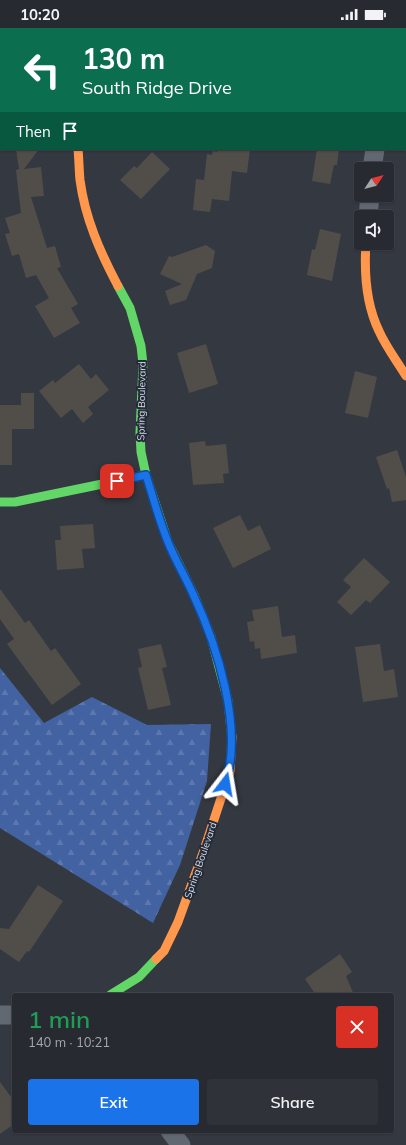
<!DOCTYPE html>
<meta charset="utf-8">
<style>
:root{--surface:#272a30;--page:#2f3238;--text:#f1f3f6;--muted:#a4a7ab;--line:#43464c;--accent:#1a73e8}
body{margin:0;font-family:Mulish,sans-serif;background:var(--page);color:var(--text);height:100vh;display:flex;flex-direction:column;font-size:15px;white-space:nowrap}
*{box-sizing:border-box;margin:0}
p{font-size:13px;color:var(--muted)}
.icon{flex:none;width:22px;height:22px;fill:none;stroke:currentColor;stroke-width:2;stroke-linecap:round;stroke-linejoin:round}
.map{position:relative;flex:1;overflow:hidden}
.sheet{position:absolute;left:12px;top:965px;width:382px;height:140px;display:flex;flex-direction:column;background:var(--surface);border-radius:4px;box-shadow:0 1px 3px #0004,0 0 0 1px var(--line)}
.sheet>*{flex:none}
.banner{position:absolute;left:0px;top:0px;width:406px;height:122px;box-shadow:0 1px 3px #0004,0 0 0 1px var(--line);background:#0b6e4f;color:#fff;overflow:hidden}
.needle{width:26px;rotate:54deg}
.fabs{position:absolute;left:354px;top:134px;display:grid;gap:8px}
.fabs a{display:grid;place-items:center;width:40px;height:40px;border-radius:4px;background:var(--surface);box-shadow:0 1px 3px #0004,0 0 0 1px var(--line);font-size:20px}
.pin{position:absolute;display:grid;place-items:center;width:34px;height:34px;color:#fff;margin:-17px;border-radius:8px;box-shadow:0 2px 6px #0006}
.me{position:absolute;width:44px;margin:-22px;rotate:14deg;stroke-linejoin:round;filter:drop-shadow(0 0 3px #0008)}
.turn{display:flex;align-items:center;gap:14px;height:84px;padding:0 16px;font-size:18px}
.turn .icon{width:52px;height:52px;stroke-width:2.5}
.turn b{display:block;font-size:28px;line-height:34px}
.then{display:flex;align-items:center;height:38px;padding:0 16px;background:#0003;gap:8px;font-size:15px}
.round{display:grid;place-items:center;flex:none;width:42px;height:42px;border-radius:4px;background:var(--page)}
.overview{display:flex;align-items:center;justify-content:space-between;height:68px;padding:0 16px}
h1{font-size:24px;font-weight:600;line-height:30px;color:#1e9e55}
.cta{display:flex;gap:8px;margin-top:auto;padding:8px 16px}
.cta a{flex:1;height:46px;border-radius:4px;background:var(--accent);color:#fff;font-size:16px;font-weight:600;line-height:46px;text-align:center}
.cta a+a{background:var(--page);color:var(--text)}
.status{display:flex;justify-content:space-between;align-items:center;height:28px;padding:0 20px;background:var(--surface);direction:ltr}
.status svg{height:11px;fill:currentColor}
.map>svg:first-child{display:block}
.forest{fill:url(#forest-firs)}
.building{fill:#514e4a}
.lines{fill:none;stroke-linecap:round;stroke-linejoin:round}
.street{stroke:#626872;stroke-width:19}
.fast{stroke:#63d668;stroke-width:9}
.slow{stroke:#ff974d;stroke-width:9}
.route-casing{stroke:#114b97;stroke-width:10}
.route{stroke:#1a73e8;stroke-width:7}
.labels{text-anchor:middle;stroke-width:4;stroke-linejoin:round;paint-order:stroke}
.street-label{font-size:10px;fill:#d7dce6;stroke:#242c3b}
</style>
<div class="status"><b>10:20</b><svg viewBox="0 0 49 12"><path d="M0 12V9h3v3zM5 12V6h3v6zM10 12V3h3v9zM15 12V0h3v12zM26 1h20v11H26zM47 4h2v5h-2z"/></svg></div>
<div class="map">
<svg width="406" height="1117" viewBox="0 0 406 1117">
<defs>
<pattern id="forest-firs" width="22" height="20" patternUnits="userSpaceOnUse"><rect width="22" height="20" fill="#4262a1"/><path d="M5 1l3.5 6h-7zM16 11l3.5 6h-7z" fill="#5d78ae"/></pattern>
</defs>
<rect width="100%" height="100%" fill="#343840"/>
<!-- forest -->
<polygon class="forest" points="0,640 44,695 92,669 147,697 211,696 207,753 180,837 153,895 0,800"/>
<!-- building -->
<g class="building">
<polygon points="16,121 39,121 24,141 41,139 44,168 31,169 47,220 55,218 61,239 57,240 78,276 71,280 80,295 54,310 35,278 49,270 36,247 26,250 19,226 12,228 5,206 10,205 5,190 21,185 16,142 19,141"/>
<polygon points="217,121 250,121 247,145 232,143 229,173 212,171 210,184 193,182 196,151 204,152 207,126 212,127 213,123 217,124"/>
<polygon points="317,121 339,121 337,137 334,137 330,156 312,153"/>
<polygon points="152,124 170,141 141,171 120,152 134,138 137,140"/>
<polygon points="320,201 341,206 332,253 307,247 312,221 315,222"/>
<polygon points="206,217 215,223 212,240 197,246 186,272 170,277 165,263 182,256 160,246 169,228 172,229"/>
<polygon points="206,316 218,356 189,365 177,325"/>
<polygon points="79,336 91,351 96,346 109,362 88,379 93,386 83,395 72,381 61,390 39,363 53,352 55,355"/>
<polygon points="355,343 377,349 368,390 345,385"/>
<polygon points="21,365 34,365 34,401 12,401 12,437 0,437 0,377 21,377"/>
<polygon points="205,413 206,418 226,416 229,445 223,446 224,455 193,457 189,415"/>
<polygon points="397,422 406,449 406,472 392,474 389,460 387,461 376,429"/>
<polygon points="240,487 248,503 260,497 271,521 233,540 213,500"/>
<polygon points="93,496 95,520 82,521 84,540 57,542 55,512 61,512 60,498"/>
<polygon points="364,530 390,554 370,575 366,572 351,587 337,574 351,559 343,552"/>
<polygon points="0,561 25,595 29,592 51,623 55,620 81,656 52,677 7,616 14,611 0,591"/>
<polygon points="278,578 282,609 295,607 297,625 261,631 260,620 255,621 254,613 250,614 247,594 254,593 252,582"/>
<polygon points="161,616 167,639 162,640 171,677 148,682 138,640 142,639 138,621"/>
<polygon points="380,616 384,643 394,641 398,669 363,674 355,619"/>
<polygon points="38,857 63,873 29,924 27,923 19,934 0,921 0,900 9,901"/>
<polygon points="340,926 352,944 346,948 354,967 316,967 305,951"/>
<polygon points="0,1054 14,1073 14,1096 0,1106"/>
</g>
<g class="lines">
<!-- street -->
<g class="street">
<polyline points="92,1 92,0"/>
<polyline points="405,57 406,56"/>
<polyline points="0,66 1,66"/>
<polyline points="372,141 375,121"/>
<polyline points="368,189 370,167"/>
<polyline points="0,987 14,987"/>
<polyline points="170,1103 181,1117"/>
</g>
<!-- fast -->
<g class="fast">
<polyline points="118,258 130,280 141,318 143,336 140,405 141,424 146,447 168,514 194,567 211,609 228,673 231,702"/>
<polyline points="0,474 15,474 146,447"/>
<polyline points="110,967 139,949 156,931"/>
</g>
<!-- slow -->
<g class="slow">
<path d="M78,121C79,131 79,142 80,152C85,190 100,224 118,258"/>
<path d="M366,215C364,244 366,276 379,303C386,319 397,333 406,348"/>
<polyline points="156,931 164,923 178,894 204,822 230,743 232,709 231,702"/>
</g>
</g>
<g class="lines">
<defs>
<path id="route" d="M117,453L146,447C153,469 159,492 168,514C175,532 185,548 193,566C217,617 244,701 225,756"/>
</defs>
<!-- route casing -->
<use href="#route" class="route-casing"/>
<!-- route -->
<use href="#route" class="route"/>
</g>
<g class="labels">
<!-- street labels -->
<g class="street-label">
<text transform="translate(141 373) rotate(-89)" y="4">Spring Boulevard</text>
<text transform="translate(200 832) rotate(-71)" y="4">Spring Boulevard</text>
</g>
</g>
</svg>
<div class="fabs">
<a><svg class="needle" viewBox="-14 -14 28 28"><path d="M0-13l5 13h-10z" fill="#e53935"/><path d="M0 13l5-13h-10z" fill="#a4a7ab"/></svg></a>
<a><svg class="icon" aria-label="sound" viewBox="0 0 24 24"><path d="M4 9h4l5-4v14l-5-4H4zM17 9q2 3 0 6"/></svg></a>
</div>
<div class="pin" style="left:117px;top:453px;background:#d93025"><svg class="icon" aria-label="arrive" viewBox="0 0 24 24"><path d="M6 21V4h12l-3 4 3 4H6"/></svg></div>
<svg class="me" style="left:225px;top:756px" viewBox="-20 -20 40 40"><path d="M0-17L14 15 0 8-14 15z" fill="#1a73e8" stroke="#fff" stroke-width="4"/></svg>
<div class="banner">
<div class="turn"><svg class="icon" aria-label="left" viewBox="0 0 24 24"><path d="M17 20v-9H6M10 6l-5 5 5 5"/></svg><div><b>130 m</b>South Ridge Drive</div></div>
<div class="then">Then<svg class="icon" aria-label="arrive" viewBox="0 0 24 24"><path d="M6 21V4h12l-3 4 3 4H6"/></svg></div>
</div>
<section class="sheet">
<div class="overview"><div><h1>1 min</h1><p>140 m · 10:21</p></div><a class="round" style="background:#d93025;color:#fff"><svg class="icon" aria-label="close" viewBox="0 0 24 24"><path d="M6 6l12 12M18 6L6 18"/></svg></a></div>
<div class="cta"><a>Exit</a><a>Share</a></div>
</section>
</div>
